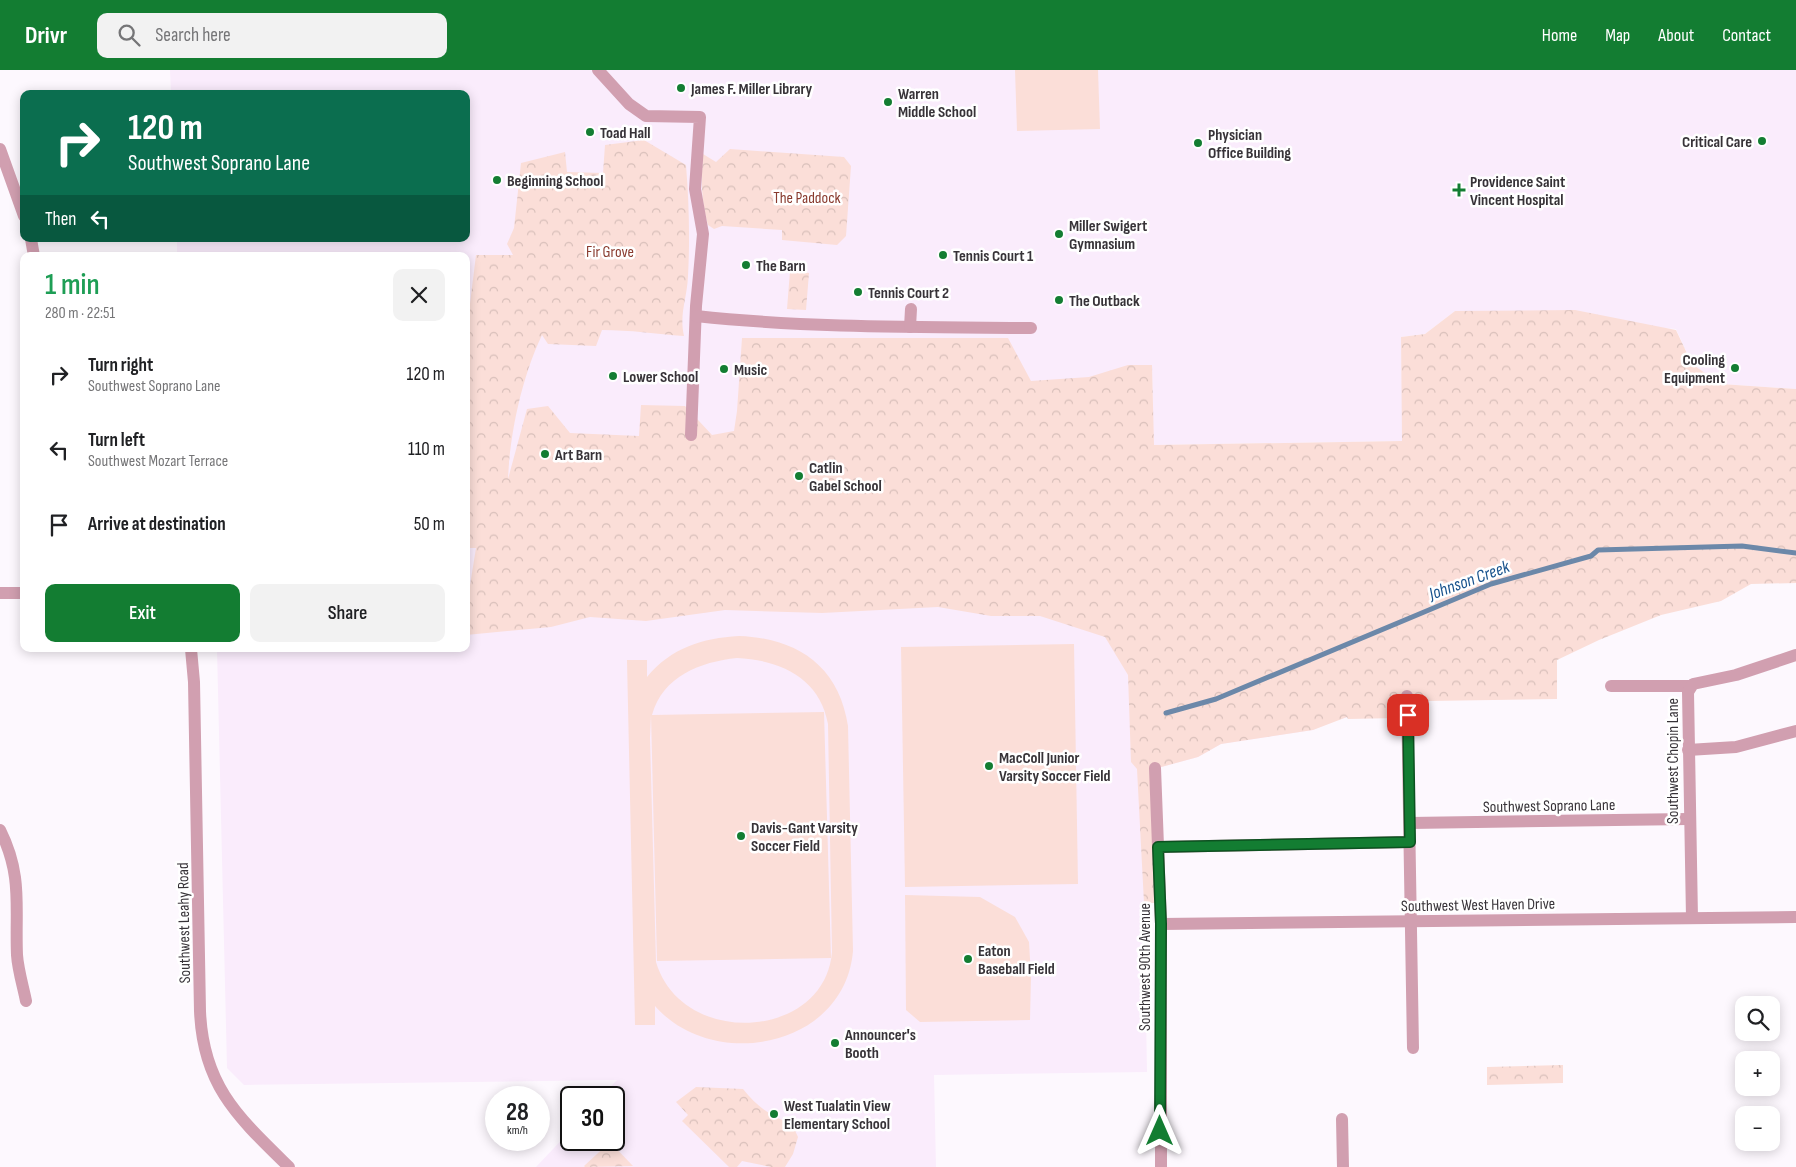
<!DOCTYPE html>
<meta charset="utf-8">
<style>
:root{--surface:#fff;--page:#f2f2f2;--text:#202124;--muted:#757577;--accent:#137d32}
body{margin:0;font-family:"Sofia Sans Condensed",sans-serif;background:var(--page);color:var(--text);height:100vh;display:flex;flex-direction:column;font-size:19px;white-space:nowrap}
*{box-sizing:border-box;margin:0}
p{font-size:16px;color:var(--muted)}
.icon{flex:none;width:28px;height:28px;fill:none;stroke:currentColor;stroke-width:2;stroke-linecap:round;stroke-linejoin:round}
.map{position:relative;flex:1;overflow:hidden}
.side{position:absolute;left:20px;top:182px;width:450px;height:400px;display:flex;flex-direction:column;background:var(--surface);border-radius:10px;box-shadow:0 2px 12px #0003}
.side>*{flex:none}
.hud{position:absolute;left:20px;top:20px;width:450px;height:152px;border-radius:10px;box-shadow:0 2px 12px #0003;background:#0b6e4f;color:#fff;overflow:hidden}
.fabs{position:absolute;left:1735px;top:926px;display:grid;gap:10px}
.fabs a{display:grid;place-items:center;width:45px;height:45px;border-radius:10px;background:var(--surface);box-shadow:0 2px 12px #0003;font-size:25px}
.speed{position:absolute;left:485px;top:1016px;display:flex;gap:10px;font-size:25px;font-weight:700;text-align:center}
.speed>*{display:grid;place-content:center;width:65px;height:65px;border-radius:50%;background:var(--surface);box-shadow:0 2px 12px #0003;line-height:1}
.speed small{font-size:12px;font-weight:400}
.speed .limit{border:2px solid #111;border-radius:8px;background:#fff;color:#111}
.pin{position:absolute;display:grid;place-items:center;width:42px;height:42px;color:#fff;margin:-21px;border-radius:10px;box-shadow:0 2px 8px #0006}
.me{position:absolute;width:55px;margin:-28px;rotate:0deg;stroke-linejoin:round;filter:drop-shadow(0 0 4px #0008)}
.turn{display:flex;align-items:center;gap:18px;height:105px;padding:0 25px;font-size:22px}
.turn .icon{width:65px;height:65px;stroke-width:2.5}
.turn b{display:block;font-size:35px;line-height:42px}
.then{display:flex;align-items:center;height:48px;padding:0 25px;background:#0003;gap:10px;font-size:19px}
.round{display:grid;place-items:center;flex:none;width:52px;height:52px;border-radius:10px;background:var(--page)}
.summary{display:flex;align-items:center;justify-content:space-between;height:85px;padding:0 25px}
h1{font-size:30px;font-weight:600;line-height:38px;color:#1e9e55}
.cta{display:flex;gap:10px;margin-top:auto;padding:10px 25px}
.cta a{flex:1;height:58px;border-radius:10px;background:var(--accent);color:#fff;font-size:20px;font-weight:600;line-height:58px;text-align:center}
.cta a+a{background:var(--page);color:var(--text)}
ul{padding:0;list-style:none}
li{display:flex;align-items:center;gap:15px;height:75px;padding:0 25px}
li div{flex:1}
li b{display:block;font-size:19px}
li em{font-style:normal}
header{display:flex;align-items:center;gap:30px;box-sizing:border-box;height:70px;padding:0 25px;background:var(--accent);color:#fff}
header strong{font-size:24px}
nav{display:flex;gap:28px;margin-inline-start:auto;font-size:18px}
.search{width:350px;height:45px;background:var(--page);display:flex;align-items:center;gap:12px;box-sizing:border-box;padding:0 18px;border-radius:10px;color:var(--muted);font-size:19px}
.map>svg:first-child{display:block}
.built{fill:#faecfc}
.forest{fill:url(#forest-crowns)}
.pitch{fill:#fbded8;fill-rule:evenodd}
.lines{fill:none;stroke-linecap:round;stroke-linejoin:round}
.stream{stroke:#6c88a9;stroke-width:5}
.pedestrian{stroke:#d19fb0;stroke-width:12}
.minor{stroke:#d19fb0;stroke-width:12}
.tertiary{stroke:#d19fb0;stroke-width:12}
.route-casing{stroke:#0c5120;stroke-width:12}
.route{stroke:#137d32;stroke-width:9}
.poi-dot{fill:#137d32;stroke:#fff;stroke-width:2}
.labels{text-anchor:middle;stroke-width:5;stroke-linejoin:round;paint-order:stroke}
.poi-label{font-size:16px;font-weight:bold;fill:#373338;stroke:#fff;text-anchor:start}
.park-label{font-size:16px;fill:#893a2e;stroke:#fff}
.street-label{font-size:16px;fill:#373338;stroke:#fff}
.water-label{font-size:18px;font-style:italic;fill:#19538d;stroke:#fff}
</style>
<header>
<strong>Drivr</strong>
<div class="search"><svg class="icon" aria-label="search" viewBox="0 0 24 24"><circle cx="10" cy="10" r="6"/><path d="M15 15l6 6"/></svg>Search here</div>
<nav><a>Home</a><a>Map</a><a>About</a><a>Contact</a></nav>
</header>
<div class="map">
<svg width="1796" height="1097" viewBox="0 0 1796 1097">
<defs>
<pattern id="forest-crowns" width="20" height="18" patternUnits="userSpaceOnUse" patternTransform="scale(1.25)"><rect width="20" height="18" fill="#fbded8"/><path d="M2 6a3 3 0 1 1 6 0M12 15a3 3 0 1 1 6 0" fill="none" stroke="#d8bfba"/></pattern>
</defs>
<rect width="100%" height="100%" fill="#fdf8fe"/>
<!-- built -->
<polygon class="built" points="170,0 1796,0 1796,319 1721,314 1692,294 1676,259 1455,241 1425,264 1401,267 1403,371 1153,375 1152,295 1136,523 1364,643 1333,651 1313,660 1221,674 1198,687 1154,699 1144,834 1147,1002 934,1005 936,1097 536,1097 571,1060 571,1070 614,1070 614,1028 601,1027 617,1010 244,1015 227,998 217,579 466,579 466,186 177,186 177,169 466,169 466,24 171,24"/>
<!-- forest -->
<g class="forest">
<path d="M644,70L686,95C689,132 690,169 688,206C687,229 679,244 684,266C656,264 630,260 602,260L596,276L548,274L542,265C522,307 510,362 508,409L527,339L548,336L570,363L639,366L641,335L685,336L712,365L734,361L737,341L742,268H1008L1031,311L1089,307L1128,295H1152L1154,375L1402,371L1401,267L1425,264L1455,241L1575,240L1676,260L1692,294L1721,314L1796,319V513L1751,514L1721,531L1661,545L1599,570L1557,590V629L1428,631V644L1399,645V648L1348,649L1347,647L1313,660L1221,674L1198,687L1154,699L1157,833H1144L1137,699L1131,692L1128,605L1105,567L1040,546H991L938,537L822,543L725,540L646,551L590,547L551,557L466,565V540L476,478H468L466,451V382L468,365L466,346V266L476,185H513L507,174L514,158L521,93L565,82L567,102L603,103L605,75Z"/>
<path d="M730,79L844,87L851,96L846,166L837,175L782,170V160L722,156L714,159L708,155C701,130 701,109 703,84L716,92Z"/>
<polygon points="790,201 809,203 806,240 787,239"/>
<polygon points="1563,995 1563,1013 1487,1015 1487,997"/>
<path d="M696,1017L743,1019C757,1037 771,1046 792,1054L798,1067L793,1084L785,1097H771L742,1091L737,1097H729L682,1051L688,1045L676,1032Z"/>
<polygon points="610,1072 633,1096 585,1097 584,1096"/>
</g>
<!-- pitch -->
<g class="pitch">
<polygon points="1015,0 1098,0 1100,59 1017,61"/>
<path d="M739,566C797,568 839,596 848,656L853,881C845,977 714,1003 655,936V955H635L627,590H647V607C671,578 702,568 739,566ZM737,588C780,590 820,608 828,654L832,882C825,970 682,979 656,892L650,668L651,645L657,891L831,888L824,642L652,645C663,606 700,592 737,588Z"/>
<polygon points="1074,574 1078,814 905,817 901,577"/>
<polygon points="905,825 980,827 1015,847 1029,872 1031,906 1030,950 920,952 906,940"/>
</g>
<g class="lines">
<!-- stream -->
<polyline class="stream" points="1166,643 1216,629 1491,514 1591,486 1598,480 1742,476 1796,483"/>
<!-- pedestrian -->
<g class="pedestrian">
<polyline points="598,0 629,34 646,46 700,47 695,119 703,164 696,236 691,365"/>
<path d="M696,246C807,258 919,257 1031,258"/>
<polyline points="910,257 911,239"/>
</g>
<!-- minor -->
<g class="minor">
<polyline points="0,79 24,146"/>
<polyline points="31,169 34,186"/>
<polyline points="1611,616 1691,616"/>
<polyline points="1407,626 1413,978"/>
<polyline points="1688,680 1736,677 1796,661"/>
<polyline points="1155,698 1161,854 1161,1097"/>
<polyline points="1410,753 1688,749"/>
<path d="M0,760C23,806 15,837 17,885C18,900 23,916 26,931"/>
<polyline points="1158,777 1410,772"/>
<polyline points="1692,848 1688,622 1693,614 1736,605 1796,585"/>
<polyline points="1161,854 1796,847"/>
<polyline points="1342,1049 1343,1097"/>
</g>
<!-- tertiary -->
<g class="tertiary">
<polyline points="0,523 24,523"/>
<path d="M191,579L194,612L200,941C203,1016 238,1047 289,1097"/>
</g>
</g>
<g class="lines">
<defs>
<polyline id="route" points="1160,1061 1161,854 1158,777 1410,772 1408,645"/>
</defs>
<!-- route casing -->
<use href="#route" class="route-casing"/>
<!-- route -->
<use href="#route" class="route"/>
</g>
<!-- markers -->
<g class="poi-dot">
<circle cx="681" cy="18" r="5"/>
<circle cx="888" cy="32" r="5"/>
<circle cx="590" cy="62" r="5"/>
<circle cx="1762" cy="71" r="5"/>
<circle cx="1198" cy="73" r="5"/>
<circle cx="497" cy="110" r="5"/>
<path d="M1456.5 112.5h5v5h5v5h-5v5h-5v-5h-5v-5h5z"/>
<circle cx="1059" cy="164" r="5"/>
<circle cx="943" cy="185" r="5"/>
<circle cx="746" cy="195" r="5"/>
<circle cx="858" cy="222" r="5"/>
<circle cx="1059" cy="230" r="5"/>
<circle cx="1735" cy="298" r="5"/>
<circle cx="724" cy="299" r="5"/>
<circle cx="613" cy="306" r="5"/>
<circle cx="545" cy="384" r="5"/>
<circle cx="799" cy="406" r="5"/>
<circle cx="989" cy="696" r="5"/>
<circle cx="741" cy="766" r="5"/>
<circle cx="968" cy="889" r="5"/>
<circle cx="835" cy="973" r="5"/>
<circle cx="774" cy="1044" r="5"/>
</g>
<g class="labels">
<!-- poi labels -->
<g class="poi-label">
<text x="691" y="24">James F. Miller Library</text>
<text x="898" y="29">Warren<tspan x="898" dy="18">Middle School</tspan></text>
<text x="600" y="68">Toad Hall</text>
<text x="1208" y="70">Physician<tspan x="1208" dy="18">Office Building</tspan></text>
<text x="1752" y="77" text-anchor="end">Critical Care</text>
<text x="507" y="116">Beginning School</text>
<text x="1470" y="117">Providence Saint<tspan x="1470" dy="18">Vincent Hospital</tspan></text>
<text x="1069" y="161">Miller Swigert<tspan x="1069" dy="18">Gymnasium</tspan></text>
<text x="953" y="191">Tennis Court 1</text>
<text x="756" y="201">The Barn</text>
<text x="868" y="228">Tennis Court 2</text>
<text x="1069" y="236">The Outback</text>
<text x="1725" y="295" text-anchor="end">Cooling<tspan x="1725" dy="18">Equipment</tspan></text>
<text x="734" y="305">Music</text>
<text x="623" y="312">Lower School</text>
<text x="555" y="390">Art Barn</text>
<text x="809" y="403">Catlin<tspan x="809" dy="18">Gabel School</tspan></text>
<text x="999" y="693">MacColl Junior<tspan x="999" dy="18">Varsity Soccer Field</tspan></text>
<text x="751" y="763">Davis-Gant Varsity<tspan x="751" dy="18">Soccer Field</tspan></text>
<text x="978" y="886">Eaton<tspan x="978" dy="18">Baseball Field</tspan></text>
<text x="845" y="970">Announcer's<tspan x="845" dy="18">Booth</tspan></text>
<text x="784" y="1041">West Tualatin View<tspan x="784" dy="18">Elementary School</tspan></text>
</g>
<!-- park labels -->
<g class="park-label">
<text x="807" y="133">The Paddock</text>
<text x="610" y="187">Fir Grove</text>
</g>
<!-- street labels -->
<g class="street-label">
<text transform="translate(1672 691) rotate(-90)" y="6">Southwest Chopin Lane</text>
<text transform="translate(1549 735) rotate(-1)" y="6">Southwest Soprano Lane</text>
<text transform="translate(1478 834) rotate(-1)" y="6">Southwest West Haven Drive</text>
<text transform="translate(183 853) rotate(-91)" y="6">Southwest Leahy Road</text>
<text transform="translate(1144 897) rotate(-90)" y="6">Southwest 90th Avenue</text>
</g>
<!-- water labels -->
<g class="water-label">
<text transform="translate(1469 510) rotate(-20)" y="6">Johnson Creek</text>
</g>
</g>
</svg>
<div class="fabs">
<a><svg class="icon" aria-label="search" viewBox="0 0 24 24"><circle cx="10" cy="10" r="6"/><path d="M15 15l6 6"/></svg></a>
<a>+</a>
<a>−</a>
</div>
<div class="speed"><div>28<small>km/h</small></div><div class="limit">30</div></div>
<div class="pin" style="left:1408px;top:645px;background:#d93025"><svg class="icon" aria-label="arrive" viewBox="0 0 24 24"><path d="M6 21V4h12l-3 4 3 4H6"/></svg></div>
<svg class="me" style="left:1160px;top:1061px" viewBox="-20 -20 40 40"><path d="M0-17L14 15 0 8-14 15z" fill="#137d32" stroke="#fff" stroke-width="4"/></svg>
<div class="hud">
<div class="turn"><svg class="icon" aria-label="right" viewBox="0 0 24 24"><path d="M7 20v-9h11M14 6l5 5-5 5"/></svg><div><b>120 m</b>Southwest Soprano Lane</div></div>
<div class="then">Then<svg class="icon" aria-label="left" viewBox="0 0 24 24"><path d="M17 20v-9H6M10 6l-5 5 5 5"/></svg></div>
</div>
<section class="side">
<div class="summary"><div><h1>1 min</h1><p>280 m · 22:51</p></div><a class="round"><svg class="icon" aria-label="close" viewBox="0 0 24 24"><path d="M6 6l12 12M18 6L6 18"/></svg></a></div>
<ul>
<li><svg class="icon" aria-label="right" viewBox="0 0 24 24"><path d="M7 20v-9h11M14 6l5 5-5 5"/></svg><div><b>Turn right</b><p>Southwest Soprano Lane</p></div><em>120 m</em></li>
<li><svg class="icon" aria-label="left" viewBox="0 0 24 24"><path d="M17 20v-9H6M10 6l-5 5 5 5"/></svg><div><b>Turn left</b><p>Southwest Mozart Terrace</p></div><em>110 m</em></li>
<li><svg class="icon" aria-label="arrive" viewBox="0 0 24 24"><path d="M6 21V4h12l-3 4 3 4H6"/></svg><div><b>Arrive at destination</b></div><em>50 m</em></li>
</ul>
<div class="cta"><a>Exit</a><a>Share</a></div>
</section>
</div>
